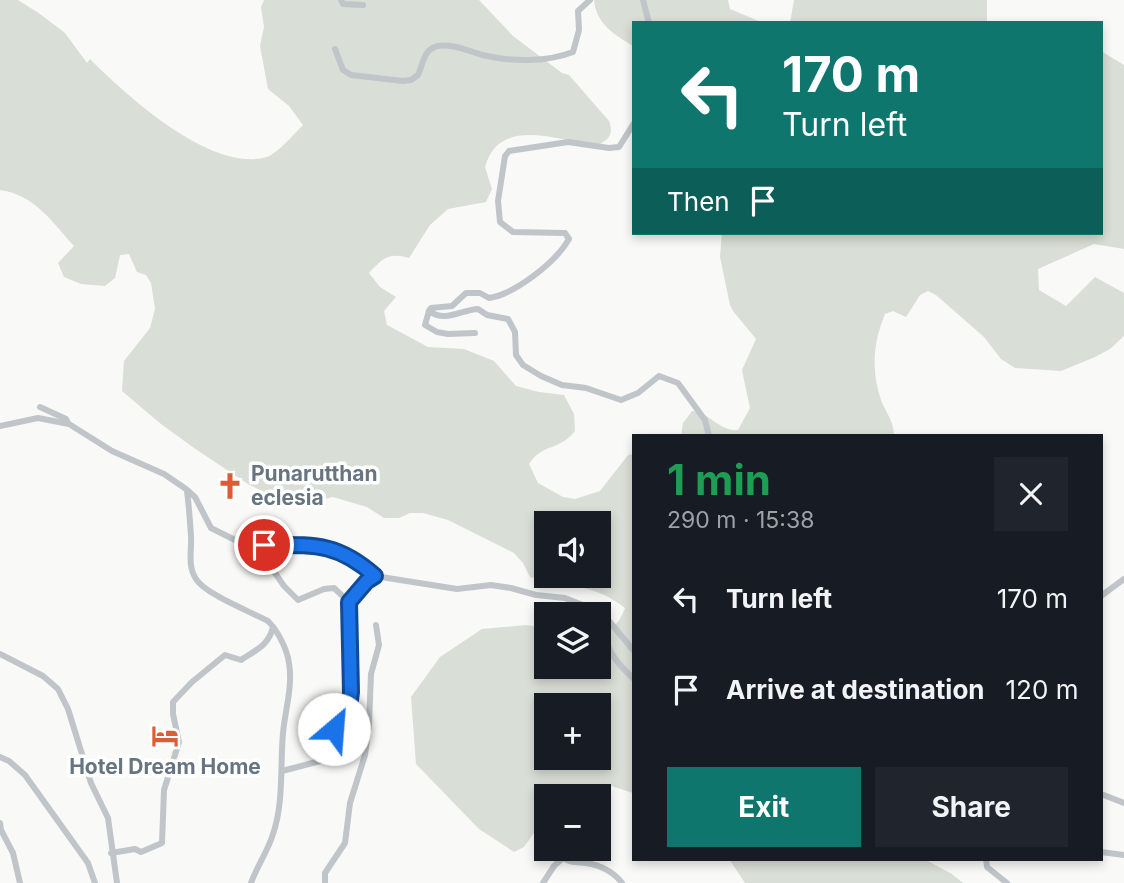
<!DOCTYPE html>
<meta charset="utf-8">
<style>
:root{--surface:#171b24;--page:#20242c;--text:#f1f3f6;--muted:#9ea1a6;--accent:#0f766e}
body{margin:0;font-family:Inter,sans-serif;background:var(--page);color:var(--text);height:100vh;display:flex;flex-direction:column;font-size:26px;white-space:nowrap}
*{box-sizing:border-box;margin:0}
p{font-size:23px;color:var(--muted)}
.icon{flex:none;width:38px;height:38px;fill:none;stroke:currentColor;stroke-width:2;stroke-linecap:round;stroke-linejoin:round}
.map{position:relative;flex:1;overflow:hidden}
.drawer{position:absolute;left:632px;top:434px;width:471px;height:427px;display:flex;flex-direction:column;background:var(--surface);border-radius:0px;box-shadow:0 4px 10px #0003}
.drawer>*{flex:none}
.hud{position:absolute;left:632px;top:21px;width:471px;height:214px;border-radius:0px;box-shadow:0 4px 10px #0003;background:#0f766e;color:#fff;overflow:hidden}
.controls{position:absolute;left:534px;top:511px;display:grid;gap:14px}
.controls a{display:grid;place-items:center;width:77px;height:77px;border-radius:0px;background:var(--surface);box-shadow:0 4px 10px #0003;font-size:35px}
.pin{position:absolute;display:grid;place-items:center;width:60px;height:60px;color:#fff;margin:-30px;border:4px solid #fff;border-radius:50%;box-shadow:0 2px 7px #0007}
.me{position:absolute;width:77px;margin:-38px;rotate:27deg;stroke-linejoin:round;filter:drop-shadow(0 0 5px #0008)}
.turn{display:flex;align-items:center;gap:24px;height:147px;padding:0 35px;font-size:32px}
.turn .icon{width:91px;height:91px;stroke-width:2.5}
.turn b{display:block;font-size:49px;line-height:60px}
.then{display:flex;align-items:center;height:66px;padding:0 35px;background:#0003;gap:14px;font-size:26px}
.round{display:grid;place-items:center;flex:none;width:74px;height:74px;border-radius:0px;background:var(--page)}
.overview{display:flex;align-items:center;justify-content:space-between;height:119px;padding:0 35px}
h1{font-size:42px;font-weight:700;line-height:52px;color:#1e9e55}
.cta{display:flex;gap:14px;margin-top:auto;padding:14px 35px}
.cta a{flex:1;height:80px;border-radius:0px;background:var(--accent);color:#fff;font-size:28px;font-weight:700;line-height:80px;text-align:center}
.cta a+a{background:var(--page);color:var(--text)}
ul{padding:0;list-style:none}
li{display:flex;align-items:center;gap:21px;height:91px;padding:0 35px}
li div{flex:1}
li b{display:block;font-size:26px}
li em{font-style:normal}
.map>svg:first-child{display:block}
.green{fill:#d9ded6;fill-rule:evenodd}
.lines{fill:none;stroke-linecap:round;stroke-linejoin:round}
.street{stroke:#c0c5c9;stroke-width:6}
.route-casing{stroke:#114b97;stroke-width:18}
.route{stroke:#1a73e8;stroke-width:12}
.labels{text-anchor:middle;stroke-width:7;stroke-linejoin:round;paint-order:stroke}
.poi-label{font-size:21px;font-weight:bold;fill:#667581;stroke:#fff;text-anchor:start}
</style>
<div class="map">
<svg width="1124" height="883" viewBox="0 0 1124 883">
<rect width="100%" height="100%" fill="#f9f9f7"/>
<!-- green -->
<g class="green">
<path d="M0,0H18L40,14L65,33L87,63L90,59C127,96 211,173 267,157C277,154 295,133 303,125L289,106L268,89L260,46L264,27L261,7L264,0H479L513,36L562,73L569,75L609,121C614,135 609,139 597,146C560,141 499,115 485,167L492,189L486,202L448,209L430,225L409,258C388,252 383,258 369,273L380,287L396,297L384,311L387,325L428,347L464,349L494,361L516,386L539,392L564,395L574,414L575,431C559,451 543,443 529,464L538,483L563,497L575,499L600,491L628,455L633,454V793L605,784H596L582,787L564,796H546V816L524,847L514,852L479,829L416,764L411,697L440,657L482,629L526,625L546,628V667H598L599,632C614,631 620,621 625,608C597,585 564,585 530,577L523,563L514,553L448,520L423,513H410L399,518H384L367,507L333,497L300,505L276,498L248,484L194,448L161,424L122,391L124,361L150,328L155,309L151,283L146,275L137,272L129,254L120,255L115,278L105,286L81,284L64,277L58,263L74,246C52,222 35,195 0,190ZM546,523H598V576H546ZM546,705H598V758H546Z"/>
<path d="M594,0H728L730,9L761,22L634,23L633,46C615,35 596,24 594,0Z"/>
<polygon points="794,0 987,0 987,23 790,23"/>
<path d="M1101,51L1124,65V249L1094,244L1038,269L1039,290L1066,306L1095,277L1124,293V336L1110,349L1095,357L1061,371L1015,368L1001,359L984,337L936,295L928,291L920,295L906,317L893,311L885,314C873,343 871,370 881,400C886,413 894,421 894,436H681L683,423L692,411C709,412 720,432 738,430L750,408L742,370L756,339L733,311L730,305L720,257L722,233H1101Z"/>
<polygon points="729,859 924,859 952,874 963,883 745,883"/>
</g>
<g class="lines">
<!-- street -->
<g class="street">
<polyline points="341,0 343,4 363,5"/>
<polyline points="643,0 649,23"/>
<path d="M335,49L343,70L351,75L403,81L411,80L418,75C423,65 423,49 438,46C453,43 473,53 487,56C514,62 547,62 573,52L579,30L578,11L590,0"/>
<path d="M634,123L619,147L609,148L568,142L509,151L505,156L498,201L500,222L513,232L565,233L569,239C556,262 515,294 489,298L480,293H466L452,306L431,308L429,311C446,323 460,310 478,309L487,315L508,319L515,332L516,355L523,365L541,376L562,385L586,388L621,400L638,393L659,376L678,383L705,420L709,436"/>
<polyline points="429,311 425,325 437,332 448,334 475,333"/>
<polyline points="40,407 66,419 68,423"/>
<path d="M0,426L38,418L69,424L112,451L164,474L186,489L195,497L211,528L241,543L325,546L360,563L375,576L457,589L491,585L511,588L536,595L565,598L603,613C605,647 609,656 634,679"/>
<path d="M187,491C189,506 190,521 191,536C192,550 187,565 196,579C205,594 251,612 268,621C278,631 287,649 289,663C293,687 285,710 283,733C280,766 284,802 273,834C268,851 257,866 251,883"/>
<polyline points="241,543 242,549 273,570 284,586 298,600 324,589 334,588 349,602"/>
<polyline points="1101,596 1124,579"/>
<polyline points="604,615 634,651"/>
<polyline points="0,654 43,676 58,689 68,709 91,783 108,818 117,883"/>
<polyline points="0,757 9,761 25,775 88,863 95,883"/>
<polyline points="282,771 320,761 324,734 341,726 348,716 352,664 349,602 367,581 375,576"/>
<polyline points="1101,794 1124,803"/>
<polyline points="0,823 1,830 13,853 20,883"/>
<polyline points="1101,852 1124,855"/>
<path d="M111,853L135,849L141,852L162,843L164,790L179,742L173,714V702L192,682L225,655L241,660C256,650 269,645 273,627"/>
<polyline points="986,859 987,867 1007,883"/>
<polyline points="325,883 325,873 345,843 350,803 365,755 369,724 371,674 379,645 376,625"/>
<path d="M543,883L554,866L563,858C571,863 576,862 586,863C600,865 614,872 622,883"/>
</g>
</g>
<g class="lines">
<defs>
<path id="route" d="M264,545C313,545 337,542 375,576L367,581L349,602L351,692L348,716L341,726L334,729"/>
</defs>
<!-- route casing -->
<use href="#route" class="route-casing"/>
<!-- route -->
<use href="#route" class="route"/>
</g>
<!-- icons -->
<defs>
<symbol id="church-bare" viewBox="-9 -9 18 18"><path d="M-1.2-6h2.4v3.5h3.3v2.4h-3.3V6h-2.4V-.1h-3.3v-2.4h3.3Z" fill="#dc5d35" stroke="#fff" stroke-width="2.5" paint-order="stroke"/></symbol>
<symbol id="hotel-bare" viewBox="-9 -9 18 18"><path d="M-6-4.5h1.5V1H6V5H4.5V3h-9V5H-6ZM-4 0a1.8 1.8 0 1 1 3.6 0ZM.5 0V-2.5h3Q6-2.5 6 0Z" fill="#dc5d35" stroke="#fff" stroke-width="2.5" paint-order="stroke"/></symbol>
</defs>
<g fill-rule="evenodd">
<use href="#church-bare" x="211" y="467" width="38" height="38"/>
<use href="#hotel-bare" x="146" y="717" width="38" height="38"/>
</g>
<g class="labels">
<!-- poi labels -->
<g class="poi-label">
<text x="251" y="481">Punarutthan<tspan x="251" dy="24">eclesia</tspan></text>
<text x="165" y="774" text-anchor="middle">Hotel Dream Home</text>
</g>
</g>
</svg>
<div class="controls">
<a><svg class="icon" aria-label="sound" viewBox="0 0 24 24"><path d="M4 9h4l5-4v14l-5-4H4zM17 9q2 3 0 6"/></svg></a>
<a><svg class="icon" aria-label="layers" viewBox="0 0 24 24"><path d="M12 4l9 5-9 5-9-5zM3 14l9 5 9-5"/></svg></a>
<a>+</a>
<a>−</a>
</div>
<div class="pin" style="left:264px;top:545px;background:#d93025"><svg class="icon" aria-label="arrive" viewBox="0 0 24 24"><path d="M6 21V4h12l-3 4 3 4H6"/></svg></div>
<svg class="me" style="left:334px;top:729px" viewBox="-20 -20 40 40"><circle r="19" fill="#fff"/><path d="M0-13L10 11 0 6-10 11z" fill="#1a73e8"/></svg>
<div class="hud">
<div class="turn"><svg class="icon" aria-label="left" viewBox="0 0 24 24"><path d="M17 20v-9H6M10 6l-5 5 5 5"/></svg><div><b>170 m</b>Turn left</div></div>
<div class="then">Then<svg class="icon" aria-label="arrive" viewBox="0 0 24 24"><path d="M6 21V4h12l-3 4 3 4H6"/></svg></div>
</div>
<section class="drawer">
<div class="overview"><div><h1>1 min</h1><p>290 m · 15:38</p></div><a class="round"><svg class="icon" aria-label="close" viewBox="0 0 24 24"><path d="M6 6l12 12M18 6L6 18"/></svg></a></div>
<ul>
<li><svg class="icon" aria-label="left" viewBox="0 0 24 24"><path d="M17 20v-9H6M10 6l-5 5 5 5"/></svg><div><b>Turn left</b></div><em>170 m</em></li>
<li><svg class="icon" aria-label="arrive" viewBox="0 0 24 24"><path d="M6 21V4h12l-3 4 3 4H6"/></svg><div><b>Arrive at destination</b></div><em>120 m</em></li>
</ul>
<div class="cta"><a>Exit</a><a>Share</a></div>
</section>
</div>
